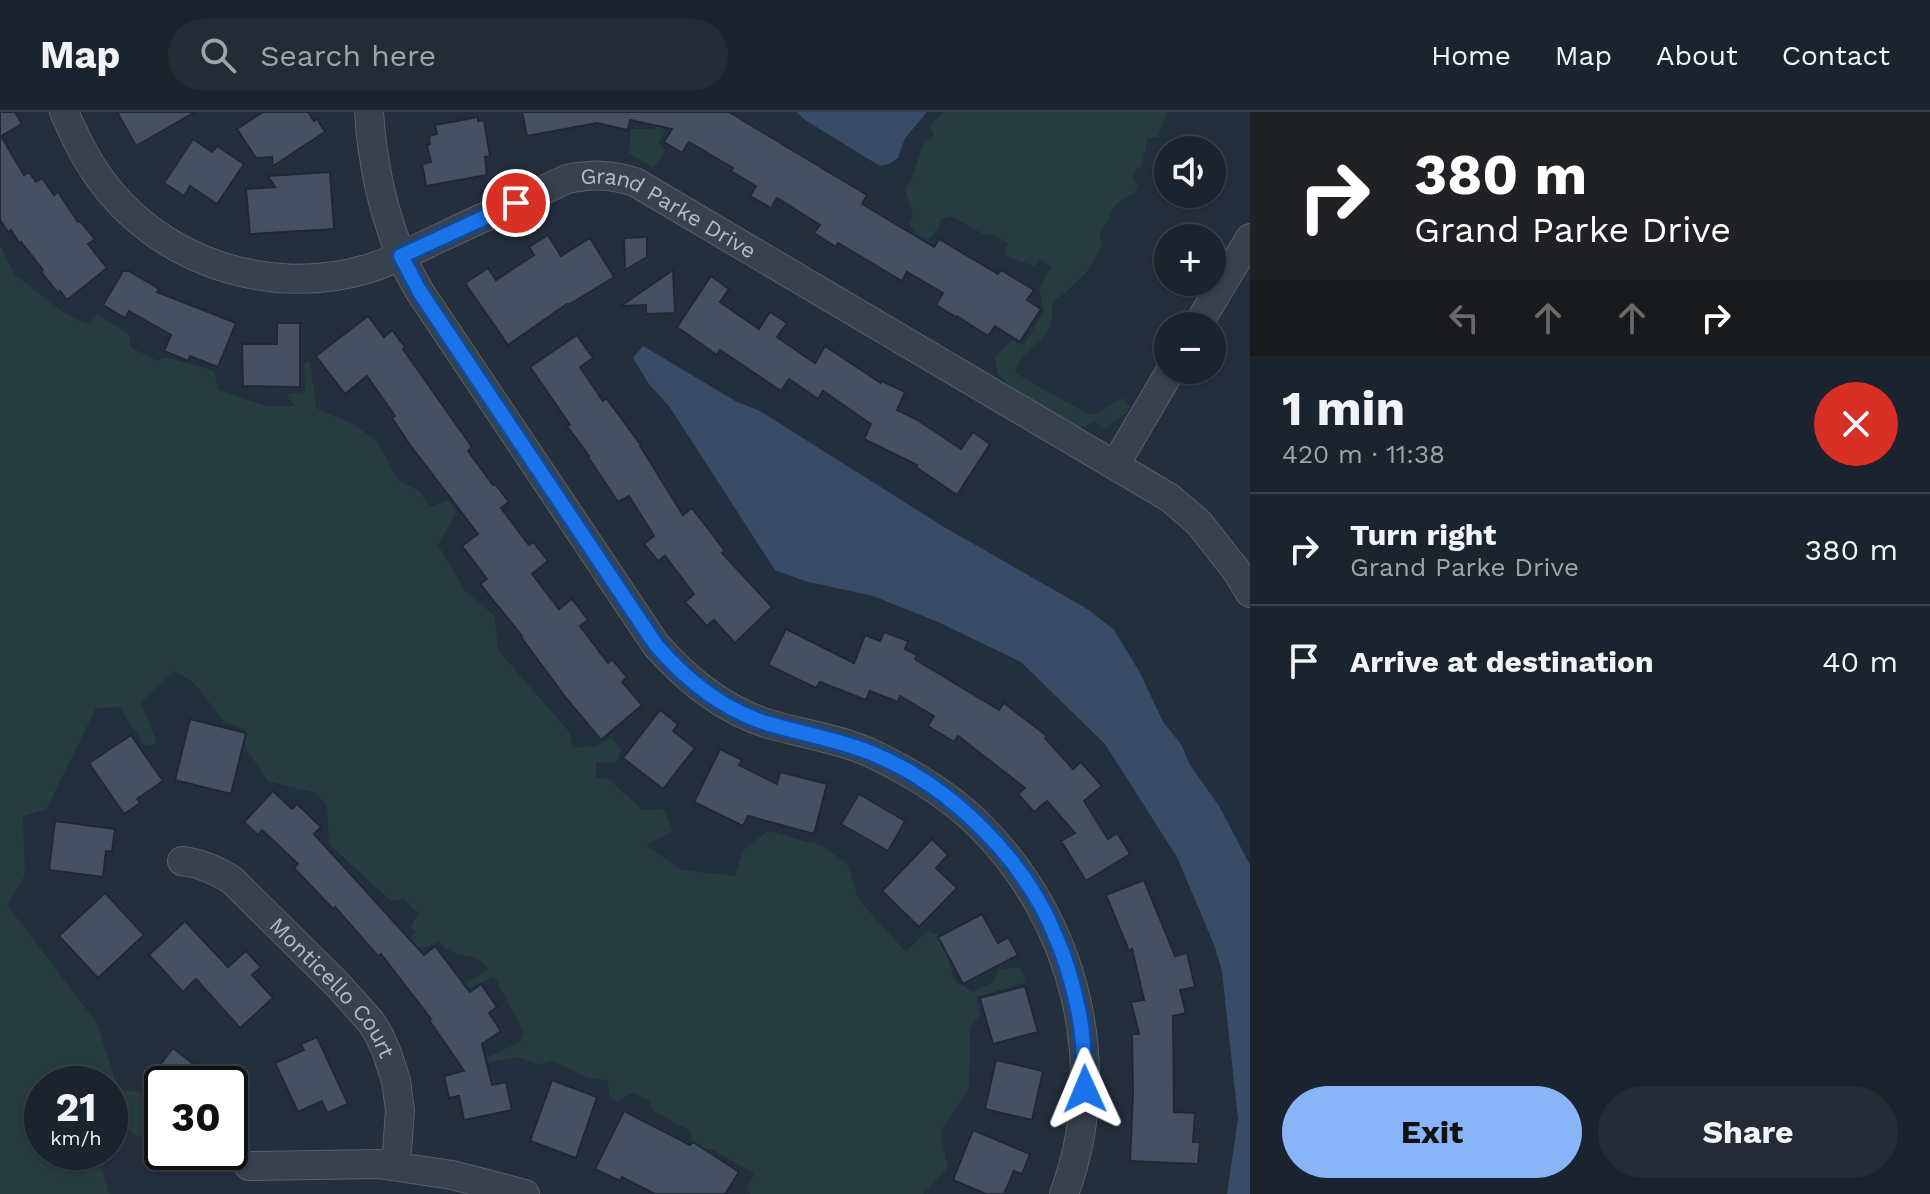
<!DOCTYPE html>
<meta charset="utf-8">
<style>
:root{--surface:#1b232e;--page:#242b36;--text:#f1f3f6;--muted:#a0a4aa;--line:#39404a;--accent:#8ab4f8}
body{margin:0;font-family:"Work Sans",sans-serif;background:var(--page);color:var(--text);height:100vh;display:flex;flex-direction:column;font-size:30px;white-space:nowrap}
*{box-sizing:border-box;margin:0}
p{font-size:26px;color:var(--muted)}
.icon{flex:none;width:44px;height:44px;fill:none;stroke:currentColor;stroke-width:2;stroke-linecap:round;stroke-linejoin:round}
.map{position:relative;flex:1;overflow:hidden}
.details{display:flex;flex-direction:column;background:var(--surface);width:680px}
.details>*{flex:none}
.top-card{background:#202124;color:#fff;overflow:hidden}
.fabs{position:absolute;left:1154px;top:24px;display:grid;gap:16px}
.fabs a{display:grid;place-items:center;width:72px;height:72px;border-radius:50%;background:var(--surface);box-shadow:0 2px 6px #0004,0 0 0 2px var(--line);font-size:40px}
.speed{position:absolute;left:24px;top:954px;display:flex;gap:16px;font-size:40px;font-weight:700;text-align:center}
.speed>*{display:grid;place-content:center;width:104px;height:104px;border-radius:50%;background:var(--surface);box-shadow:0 2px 6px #0004,0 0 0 2px var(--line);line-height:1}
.speed small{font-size:20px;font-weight:400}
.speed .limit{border:4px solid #111;border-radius:12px;background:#fff;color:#111}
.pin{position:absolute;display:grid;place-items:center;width:68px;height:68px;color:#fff;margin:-34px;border:4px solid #fff;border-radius:50%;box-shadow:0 2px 8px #0007}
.me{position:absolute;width:88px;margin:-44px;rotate:359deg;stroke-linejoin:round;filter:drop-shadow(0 0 6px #0008)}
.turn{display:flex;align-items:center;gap:28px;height:168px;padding:0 32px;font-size:36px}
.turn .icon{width:104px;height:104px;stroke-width:2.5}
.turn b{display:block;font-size:56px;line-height:68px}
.lanes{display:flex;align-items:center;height:76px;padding:0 32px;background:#0003;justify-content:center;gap:40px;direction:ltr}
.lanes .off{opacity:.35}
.round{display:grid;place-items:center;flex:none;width:84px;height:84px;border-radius:42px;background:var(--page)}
.headline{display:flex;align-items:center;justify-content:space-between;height:136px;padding:0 32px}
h1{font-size:48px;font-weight:700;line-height:60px}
.primary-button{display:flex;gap:16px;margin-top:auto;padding:16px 32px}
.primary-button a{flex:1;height:92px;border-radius:48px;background:var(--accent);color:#111;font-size:32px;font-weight:700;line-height:92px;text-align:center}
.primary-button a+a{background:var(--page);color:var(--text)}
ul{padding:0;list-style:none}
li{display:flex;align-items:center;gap:24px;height:112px;padding:0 32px;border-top:2px solid var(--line)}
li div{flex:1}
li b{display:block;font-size:30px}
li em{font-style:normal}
header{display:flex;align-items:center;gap:48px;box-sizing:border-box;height:112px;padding:0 40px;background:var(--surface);border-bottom:2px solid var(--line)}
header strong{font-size:38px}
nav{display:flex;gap:44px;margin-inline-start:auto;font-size:28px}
.search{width:560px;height:72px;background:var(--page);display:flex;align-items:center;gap:20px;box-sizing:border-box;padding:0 28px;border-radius:44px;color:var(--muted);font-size:30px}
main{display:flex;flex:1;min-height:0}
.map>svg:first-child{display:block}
.green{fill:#263c3f}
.water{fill:#394c67}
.building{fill:#455162;stroke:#1f2835;stroke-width:2}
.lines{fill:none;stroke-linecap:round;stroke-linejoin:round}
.minor-casing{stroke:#565f6c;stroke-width:30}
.minor{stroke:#38414e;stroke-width:28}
.route-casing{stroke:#114b97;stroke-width:20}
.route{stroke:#1a73e8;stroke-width:14}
.labels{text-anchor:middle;stroke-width:8;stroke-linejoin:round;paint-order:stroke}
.street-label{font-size:22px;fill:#b4bcc9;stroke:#1d2633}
</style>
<header>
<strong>Map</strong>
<div class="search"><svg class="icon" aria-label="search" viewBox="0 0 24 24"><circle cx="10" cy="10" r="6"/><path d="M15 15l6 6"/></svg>Search here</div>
<nav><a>Home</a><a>Map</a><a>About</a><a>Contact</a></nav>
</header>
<main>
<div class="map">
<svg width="1250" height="1082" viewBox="0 0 1250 1082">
<rect width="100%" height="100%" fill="#242f3e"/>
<!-- green -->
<g class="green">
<polygon points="678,0 658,30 665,39 653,56 629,41 631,17 654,17 657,12"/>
<polygon points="945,0 1167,0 1158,25 1148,26 1141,55 1136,57 1133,66 1138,73 1134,81 1116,92 1100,122 1101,136 1085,162 1065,181 1053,189 1051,213 1043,226 1019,249 1015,261 1086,301 1097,303 1118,287 1124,287 1130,295 1126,301 1104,317 1095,310 1079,316 1014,278 998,262 995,245 1012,228 1024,233 1044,199 1039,178 1051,155 1041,147 1034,154 1004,143 1008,131 991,122 985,123 951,104 941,107 937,118 927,128 916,122 909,112 913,104 905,76 911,69 924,29 931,26 934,21 930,16 931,12"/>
<path d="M0,133L14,162L63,200L86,212L98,203L129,222L130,235L158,249L166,245L214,259L218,278L266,294H295L286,282L305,280L304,252L310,249L316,296L353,312L378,330L397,367L420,380L430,395L448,388L457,399L438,433L466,480L495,504L498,538L570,621L572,636L596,634L611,625L621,638L615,651L596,650V665L610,668L642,698L664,697L673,719L646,733L681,758L735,764L743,738L768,719L823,734L848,753L858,787L906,840L927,819L940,823L952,848L949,851L955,869L973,880L993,870L999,857L1021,855L1026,871L976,885L980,903L970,916L969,977L940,1020L948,1056L923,1082H751L747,1078L754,1061L711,1037L704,1040L692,1031L690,1019L652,998L649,989L634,980L617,989L610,986L607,968L588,966L550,948L538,953L519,945L486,951L484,947L520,930L524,921L494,864L436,894L437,888L488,857C476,838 453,849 438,829C426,837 420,838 407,830L415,820L411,814L419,802L404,787L391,789L329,732L327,694L316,681L268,669L246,637L244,617L224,610L194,571L174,559L141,591L157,631L145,634L119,595L96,596L46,698L23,704L25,763L7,793L97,911L118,978L140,980L162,997V1029L136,1024L126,1015L110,1010V972H42V1040H92L103,1061L109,1082H0Z"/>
</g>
<!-- water -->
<g class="water">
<polygon points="797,0 927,0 905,26 898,46 889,52 880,54 805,8"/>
<polygon points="643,234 737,290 760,299 944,415 1089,498 1114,518 1139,559 1163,610 1181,632 1190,653 1219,694 1250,753 1250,1082 1227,1082 1238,1007 1222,859 1215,835 1177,745 1105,632 1021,550 938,510 873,484 805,469 775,458 669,294 649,272 633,246"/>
</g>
<!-- building -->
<g class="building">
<polygon points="0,0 15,0 22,12 1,24 24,63 29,60 36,70 42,66 54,83 58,80 78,110 80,109 95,127 88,132 107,156 67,188 60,179 58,181 41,160 43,158 21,130 19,131 11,118 8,120 0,108"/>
<polygon points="117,0 195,0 136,34"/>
<polygon points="263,0 308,0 314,9 317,7 325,20 273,54 272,45 256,46 237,17"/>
<polygon points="522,0 729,0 867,83 862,92 934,135 939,127 998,162 1001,158 1034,178 1027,188 1041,197 1020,230 995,214 988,224 957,204 956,205 936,193 943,181 907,160 902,169 838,131 836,135 814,121 820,113 777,86 771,96 750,84 756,74 731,59 733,56 689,30 682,41 664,30 672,17 630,8 628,18 597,11 527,24"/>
<polygon points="478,5 478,9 484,8 490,44 485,45 487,63 426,74 422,52 431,50 427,33 430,32 429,24 437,22 435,13"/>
<polygon points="193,27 212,40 217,34 244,52 217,92 190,74 184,84 164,71"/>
<polygon points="330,60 334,117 250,122 246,77 275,75 268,64"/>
<polygon points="548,123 561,144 590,126 614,165 570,192 567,192 508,233 465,171 488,156 496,168 534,143 529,135"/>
<polygon points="647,125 647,145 625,158 624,126"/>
<polygon points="673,158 675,201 646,202 646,193 621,194"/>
<polygon points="123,159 129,159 159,177 157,180 236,211 218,255 190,244 188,249 164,239 171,223 129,199 125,206 103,193"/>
<polygon points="711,164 729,177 720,190 759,217 770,200 787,211 777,225 815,251 825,234 881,271 882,269 905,280 897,298 916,307 961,337 973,320 990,332 957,383 916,355 917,353 864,327 871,312 823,279 818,287 789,267 781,279 720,238 717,243 677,215"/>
<polygon points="368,204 384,225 392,218 405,235 403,237 472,335 468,339 493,373 495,372 509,390 501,396 529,433 533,430 548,449 532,462 559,497 572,487 588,508 580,514 608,551 612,547 627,565 622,570 642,593 601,628 566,586 521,525 522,524 480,472 487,467 462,434 478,422 410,333 392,306 395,304 367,264 345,282 316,244"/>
<polygon points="277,211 300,211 300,275 243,274 242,232 277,232"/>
<polygon points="577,223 593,246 580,255 603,289 606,286 641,333 640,334 683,403 692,396 725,439 722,441 772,495 735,531 714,508 707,514 685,490 694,482 665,444 658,449 644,432 654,424 629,384 618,390 588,345 589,344 567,314 570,313 530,255"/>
<polygon points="786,517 854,551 865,523 880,529 884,520 908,529 905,537 917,543 915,547 999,598 1004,591 1047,624 1045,626 1073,657 1081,650 1102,674 1084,689 1108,727 1117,721 1130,742 1086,769 1061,729 1075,721 1047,689 1034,700 1018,682 1025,676 958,624 954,630 928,614 934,604 900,584 898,590 870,579 866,588 820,570 816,576 768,553"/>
<polygon points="660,598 678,612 673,619 695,636 663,677 623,646"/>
<polygon points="190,607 246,621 231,682 175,668"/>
<polygon points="131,623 163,669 137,687 140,691 124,702 89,651"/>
<polygon points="720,637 742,648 739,653 777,672 780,660 827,672 814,722 748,704 743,714 694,690"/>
<polygon points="273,679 292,697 297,692 321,715 314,722 424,843 435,834 470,880 481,872 497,895 489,901 501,919 482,932 492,973 506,970 512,998 464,1008 459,984 449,986 444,964 464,959 429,908 431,907 381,842 378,844 335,795 333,797 294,756 298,752 262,718 258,723 244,710"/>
<polygon points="859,682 905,709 888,739 841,712"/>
<polygon points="55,709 115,717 112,740 106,739 103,765 49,758"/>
<polygon points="932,727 948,743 936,756 957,776 919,815 882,779"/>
<polygon points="1144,768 1175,844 1187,841 1195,875 1180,878 1186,901 1173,904 1174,1000 1195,1001 1193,1030 1200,1030 1198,1052 1130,1049 1133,982 1132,922 1139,922 1131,890 1144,888 1132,837 1129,839 1106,783"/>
<polygon points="105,781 144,823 98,866 59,824"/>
<polygon points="982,802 998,831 1008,825 1018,843 963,872 938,825"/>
<polygon points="185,809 228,855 246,839 261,855 252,863 273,886 240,916 196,867 183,880 149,843"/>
<polygon points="1025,874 1038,920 993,932 980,886"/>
<polygon points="317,925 348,992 327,1001 322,989 298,1000 275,951 304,938 301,932"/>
<polygon points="173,936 219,972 162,972 162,990 143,975"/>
<polygon points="996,948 1043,959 1032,1008 985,997"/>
<polygon points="552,968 597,985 576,1046 530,1029"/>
<polygon points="624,999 690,1033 693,1030 739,1060 725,1082 655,1082 622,1065 620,1069 595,1057"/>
<polygon points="973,1018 1030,1042 1022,1062 1014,1059 1004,1082 986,1082 953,1068"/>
</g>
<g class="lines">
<defs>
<g id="minor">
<path id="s1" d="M64,0C74,22 84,44 98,64C157,149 269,186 367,157C394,149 420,135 446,123C486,104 527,86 567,67C593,62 609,62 635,70L1170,386L1199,411L1236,458L1250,481"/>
<path d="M369,0C372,48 382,96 400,141C405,155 413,167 420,180L656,533C687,568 723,598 769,612C806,623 844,627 879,645C915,663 950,684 979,713C1075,808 1112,954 1064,1082"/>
<polyline points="1197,214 1250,126"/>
<polyline points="1115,353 1171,258"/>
<path id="s2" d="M182,749C201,751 216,758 232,768L337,872L371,910L379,923L387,941L396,969L400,998L396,1054"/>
<polyline points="249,1054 378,1052 452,1063 525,1082"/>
</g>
</defs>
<!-- minor casing -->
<use href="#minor" class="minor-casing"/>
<!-- minor -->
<use href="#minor" class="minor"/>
</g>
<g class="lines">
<defs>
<path id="route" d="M516,91L401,144L420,180L656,533C687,569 723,598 769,612C804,622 840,628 874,642C950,674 1024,746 1055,823C1065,845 1072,869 1077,893C1084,920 1084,949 1085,977"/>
</defs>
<!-- route casing -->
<use href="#route" class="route-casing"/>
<!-- route -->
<use href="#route" class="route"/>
</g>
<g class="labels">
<!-- street labels -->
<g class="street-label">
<text dy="8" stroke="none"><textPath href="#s1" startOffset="706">Grand Parke Drive</textPath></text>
<text dy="8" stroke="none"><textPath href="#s2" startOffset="202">Monticello Court</textPath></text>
</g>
</g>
</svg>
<div class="fabs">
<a><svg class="icon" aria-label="sound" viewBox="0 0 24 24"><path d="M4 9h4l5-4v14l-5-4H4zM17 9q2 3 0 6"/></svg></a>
<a>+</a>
<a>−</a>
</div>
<div class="speed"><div>21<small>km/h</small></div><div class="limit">30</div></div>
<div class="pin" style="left:516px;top:91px;background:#d93025"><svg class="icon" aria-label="arrive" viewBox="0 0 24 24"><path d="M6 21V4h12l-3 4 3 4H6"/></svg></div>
<svg class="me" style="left:1085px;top:977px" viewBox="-20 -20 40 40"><path d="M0-17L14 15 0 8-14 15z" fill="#1a73e8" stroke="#fff" stroke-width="4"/></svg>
</div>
<section class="details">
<div class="top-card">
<div class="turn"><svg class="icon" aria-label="right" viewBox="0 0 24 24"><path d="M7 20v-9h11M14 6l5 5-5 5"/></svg><div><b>380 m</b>Grand Parke Drive</div></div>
<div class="lanes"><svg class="icon off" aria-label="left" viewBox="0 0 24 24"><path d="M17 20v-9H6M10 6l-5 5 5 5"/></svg><svg class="icon off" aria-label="ahead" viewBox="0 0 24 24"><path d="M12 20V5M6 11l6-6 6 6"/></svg><svg class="icon off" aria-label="ahead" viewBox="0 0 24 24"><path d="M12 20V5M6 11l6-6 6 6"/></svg><svg class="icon" aria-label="right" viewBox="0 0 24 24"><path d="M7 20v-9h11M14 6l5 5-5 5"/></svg></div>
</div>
<div class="headline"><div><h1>1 min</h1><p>420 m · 11:38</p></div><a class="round" style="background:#d93025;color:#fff"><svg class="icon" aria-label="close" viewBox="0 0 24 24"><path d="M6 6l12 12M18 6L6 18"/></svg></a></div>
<ul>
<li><svg class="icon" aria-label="right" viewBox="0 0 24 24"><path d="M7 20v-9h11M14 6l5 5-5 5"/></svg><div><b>Turn right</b><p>Grand Parke Drive</p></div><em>380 m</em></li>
<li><svg class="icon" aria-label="arrive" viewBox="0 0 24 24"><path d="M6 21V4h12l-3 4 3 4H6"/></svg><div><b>Arrive at destination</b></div><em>40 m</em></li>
</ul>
<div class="primary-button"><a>Exit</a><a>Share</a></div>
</section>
</main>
